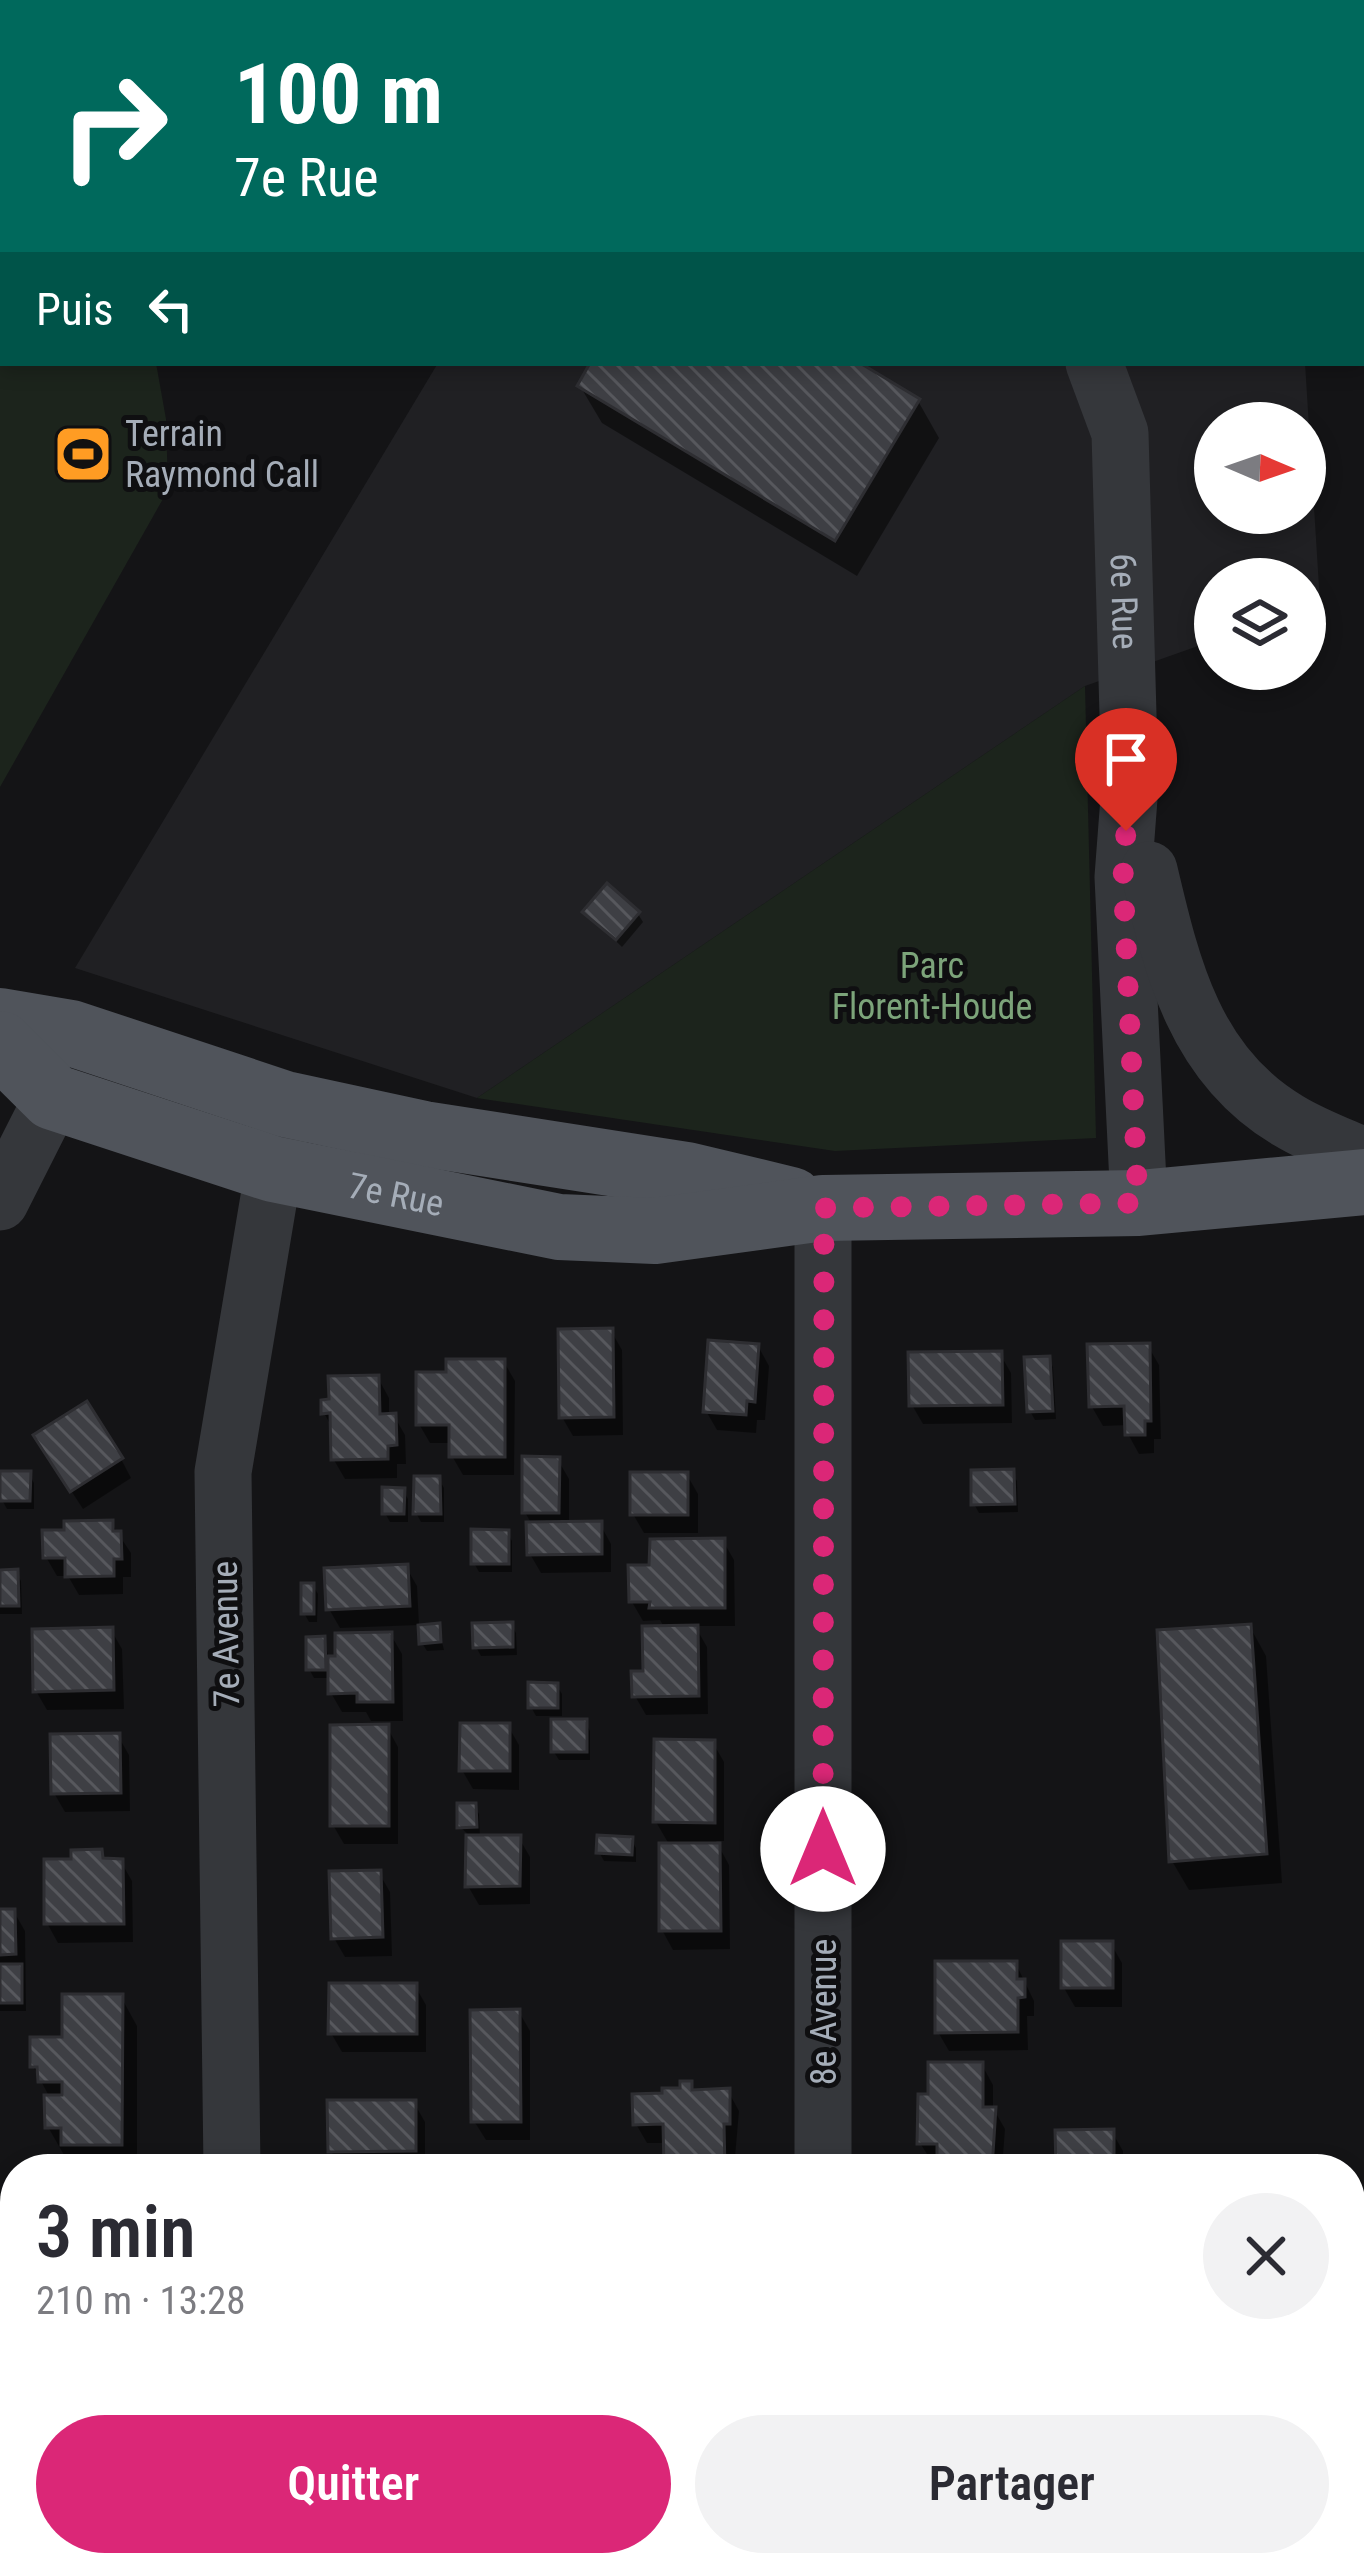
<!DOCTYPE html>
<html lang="fr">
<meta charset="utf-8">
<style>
:root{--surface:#fff;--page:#f2f2f3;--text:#2b2b33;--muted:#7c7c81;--accent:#db2777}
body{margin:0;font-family:"Roboto Condensed",sans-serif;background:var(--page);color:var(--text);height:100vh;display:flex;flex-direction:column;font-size:45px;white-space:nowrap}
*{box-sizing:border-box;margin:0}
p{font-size:39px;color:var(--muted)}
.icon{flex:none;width:66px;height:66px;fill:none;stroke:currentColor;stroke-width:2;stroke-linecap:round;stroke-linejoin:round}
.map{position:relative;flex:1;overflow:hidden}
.details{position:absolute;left:0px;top:2154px;width:1365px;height:423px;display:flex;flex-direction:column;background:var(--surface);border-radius:48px 48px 0 0;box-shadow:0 6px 18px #0003}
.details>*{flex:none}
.banner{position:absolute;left:0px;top:0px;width:1365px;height:366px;box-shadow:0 6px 18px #0003;background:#00695c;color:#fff;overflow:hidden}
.needle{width:78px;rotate:92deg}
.buttons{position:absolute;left:1194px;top:402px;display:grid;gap:24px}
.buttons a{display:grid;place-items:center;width:132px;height:132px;border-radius:50%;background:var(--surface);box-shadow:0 6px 18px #0003;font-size:60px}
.pin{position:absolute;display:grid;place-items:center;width:102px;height:102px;color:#fff;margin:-123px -51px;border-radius:50% 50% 50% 0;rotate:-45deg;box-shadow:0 0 12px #0007}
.pin .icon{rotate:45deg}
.me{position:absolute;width:132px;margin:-66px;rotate:0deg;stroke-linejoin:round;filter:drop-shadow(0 0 9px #0008)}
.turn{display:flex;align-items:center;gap:42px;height:252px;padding:0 36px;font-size:54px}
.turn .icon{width:156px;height:156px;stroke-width:2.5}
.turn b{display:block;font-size:84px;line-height:102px}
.then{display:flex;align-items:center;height:114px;padding:0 36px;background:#0003;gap:24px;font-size:45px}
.round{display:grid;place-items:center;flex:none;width:126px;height:126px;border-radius:63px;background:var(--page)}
.headline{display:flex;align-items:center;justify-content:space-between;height:204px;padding:0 36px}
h1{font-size:72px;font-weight:600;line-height:90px}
.action{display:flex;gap:24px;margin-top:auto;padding:24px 36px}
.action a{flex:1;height:138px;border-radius:72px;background:var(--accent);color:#fff;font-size:48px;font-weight:600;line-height:138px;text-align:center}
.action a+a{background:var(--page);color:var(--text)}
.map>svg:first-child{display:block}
.built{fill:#202023;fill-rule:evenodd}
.green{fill:#1c241c}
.shadow{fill:#0007}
.building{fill:url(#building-back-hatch);stroke:#2e2e32;stroke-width:3}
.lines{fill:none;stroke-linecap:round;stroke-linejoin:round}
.minor{stroke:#35373b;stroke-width:57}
.major{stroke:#50545b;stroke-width:66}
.route{stroke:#db2777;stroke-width:21;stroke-dasharray:0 37.8}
.labels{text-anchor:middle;stroke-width:10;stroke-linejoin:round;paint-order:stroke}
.poi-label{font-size:36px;fill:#a5adb8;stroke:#0f0f11;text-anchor:start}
.street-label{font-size:36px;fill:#a5adb8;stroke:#0f0f11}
.park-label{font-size:36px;fill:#7ca47a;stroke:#0f0f11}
</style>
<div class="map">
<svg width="1364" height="2575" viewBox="0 0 1364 2575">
<defs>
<pattern id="building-back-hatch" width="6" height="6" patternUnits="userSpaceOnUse" patternTransform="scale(3)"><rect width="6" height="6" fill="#3e3f44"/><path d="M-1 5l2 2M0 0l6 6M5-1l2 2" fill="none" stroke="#57585d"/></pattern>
</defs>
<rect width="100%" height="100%" fill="#141416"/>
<!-- built -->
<g class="built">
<polygon points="628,0 1282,0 1282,3 633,3"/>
<path d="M438,363H1305L1320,603L1305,608V579H1215V640L1085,686L477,1098L75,968ZM1215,423H1305V513H1215Z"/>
</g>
<!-- green -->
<g class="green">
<polygon points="0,141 3,363 156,363 166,419 168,490 0,787"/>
<polygon points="1085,686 1096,1138 835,1151 477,1098"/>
</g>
<!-- shadow -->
<g class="shadow">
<polygon points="0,0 291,0 296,3 3,3 3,124"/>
<polygon points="894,0 1049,0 1047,3"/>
<polygon points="594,363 854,363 918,401 939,438 857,576 602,423 580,386"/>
<polygon points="586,912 638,914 643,922 622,947"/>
<polygon points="611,1331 622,1350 623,1435 573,1436 562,1417"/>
<polygon points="758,1346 769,1366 765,1420 757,1420 756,1433 717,1430 706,1411"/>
<polygon points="1148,1346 1159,1365 1161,1439 1154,1439 1154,1453 1139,1454 1128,1434 1128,1425 1103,1426 1092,1407"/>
<polygon points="1000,1354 1011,1373 1012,1423 923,1424 912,1405"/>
<polygon points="1048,1359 1053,1367 1056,1419 1035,1420 1030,1411"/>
<polygon points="504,1362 515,1381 514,1475 463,1475 452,1456 452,1443 430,1443 419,1424 448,1375"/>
<polygon points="378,1378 389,1398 389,1416 394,1416 405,1435 406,1464 397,1464 397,1478 345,1479 334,1460 333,1429 324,1413"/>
<polygon points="48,1455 121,1459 131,1478 83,1509"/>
<polygon points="558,1460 569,1479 569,1525 600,1524 611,1544 611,1572 541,1573 530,1554 532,1525 525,1512"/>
<polygon points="1012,1472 1017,1481 1018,1512 979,1513 974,1504"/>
<polygon points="29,1474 34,1483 34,1509 7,1509 2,1500"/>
<polygon points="687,1475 698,1494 698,1533 644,1533 633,1514"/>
<polygon points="439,1479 444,1488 444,1522 421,1522 416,1513"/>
<polygon points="403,1491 408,1499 408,1522 390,1522 385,1513"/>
<polygon points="111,1523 131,1553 131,1577 123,1577 123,1594 79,1595 68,1576 57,1576 46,1557"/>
<polygon points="507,1533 512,1541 512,1572 479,1572 474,1563"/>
<polygon points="723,1541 734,1560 735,1626 695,1626 707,1647 708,1714 646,1715 635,1696 665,1629 660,1620 643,1621 632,1602 652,1568"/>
<polygon points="406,1567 417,1586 419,1625 340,1628 329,1609"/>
<polygon points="16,1572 21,1581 22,1614 0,1614 0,1573"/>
<polygon points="313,1586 318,1594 317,1622 309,1622 304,1613"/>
<polygon points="511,1625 516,1633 517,1655 481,1656 476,1647"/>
<polygon points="438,1626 444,1650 427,1651 422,1643"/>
<polygon points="1250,1627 1266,1656 1282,1883 1189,1890 1172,1861"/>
<polygon points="111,1630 122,1649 124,1709 47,1710 36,1691"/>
<polygon points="391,1635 402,1654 403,1721 371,1721 366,1712 342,1712 331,1693 331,1678 314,1678 309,1669 324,1639 329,1659"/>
<polygon points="557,1686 562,1694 562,1716 536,1716 531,1707"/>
<polygon points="585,1722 590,1731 590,1760 559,1760 554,1752"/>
<polygon points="508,1726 519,1745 519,1790 473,1789 462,1770"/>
<polygon points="387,1727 398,1747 398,1844 344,1844 333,1825"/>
<polygon points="118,1736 129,1755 130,1811 65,1812 54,1793"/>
<polygon points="713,1743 724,1762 724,1841 716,1841 729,1865 730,1949 673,1950 662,1930 670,1846 656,1822"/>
<polygon points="474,1806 479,1814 480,1838 519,1838 530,1857 530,1904 479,1905 468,1886 469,1835 460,1827"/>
<polygon points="631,1840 636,1848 636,1862 604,1861 599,1852"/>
<polygon points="101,1852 106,1861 121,1862 132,1881 133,1942 58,1943 47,1923 74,1862"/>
<polygon points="379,1873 390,1892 392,1956 345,1957 334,1938"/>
<polygon points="0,1912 14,1912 25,1931 26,2011 0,2011"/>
<polygon points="1111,1944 1122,1963 1122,2007 1075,2007 1064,1988"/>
<polygon points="1016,1964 1034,2001 1034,2016 1027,2016 1028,2050 949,2051 938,2032"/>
<polygon points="415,1986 426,2005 426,2052 342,2052 331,2033"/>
<polygon points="121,1997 137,2026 137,2169 78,2169 71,2155 64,2155 48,2127 50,2098 33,2066"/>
<polygon points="519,2012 530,2031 530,2140 486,2140 474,2121"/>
<polygon points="982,2065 993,2085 993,2108 1005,2129 1002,2169 940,2169 940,2162 932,2162 920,2143 931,2097"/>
<polygon points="691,2084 695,2092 728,2091 739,2111 734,2169 667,2169 667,2143 647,2143 636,2124"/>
<polygon points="414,2103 425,2122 425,2169 341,2169 331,2151"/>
<polygon points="1112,2132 1123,2151 1123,2169 1059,2169 1058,2133"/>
<polygon points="15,2314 15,2361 5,2343"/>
<polygon points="0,2497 9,2512 15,2511 15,2560 0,2560"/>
<polygon points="348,2562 440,2562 445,2570 445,2562 466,2562 466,2575 348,2575"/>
<rect x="941" y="2562" width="64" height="13"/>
</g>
<!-- building -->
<g class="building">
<polygon points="0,0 296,0 301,3 3,3 3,102"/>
<polygon points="590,363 860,363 920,399 835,541 577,386"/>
<polygon points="607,883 640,912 616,940 582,912"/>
<polygon points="613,1328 614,1417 559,1418 558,1329"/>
<polygon points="708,1340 759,1344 755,1402 747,1401 746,1415 703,1412"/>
<polygon points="1150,1343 1151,1421 1145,1421 1145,1435 1125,1435 1124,1406 1089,1407 1087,1344"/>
<polygon points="1002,1351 1003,1405 909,1406 908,1352"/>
<polygon points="1050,1356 1053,1411 1027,1412 1024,1357"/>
<polygon points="446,1359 505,1359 505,1457 449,1457 449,1425 416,1425 416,1372 446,1372"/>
<polygon points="379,1375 380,1414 396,1413 397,1445 388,1446 388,1459 331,1460 330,1413 321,1414 321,1400 329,1399 328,1376"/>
<polygon points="87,1401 123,1458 70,1492 33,1435"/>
<polygon points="522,1456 560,1457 559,1513 522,1513"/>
<polygon points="1014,1469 1015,1504 971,1505 971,1470"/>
<polygon points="0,1471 31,1471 30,1501 0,1501"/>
<rect x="630" y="1472" width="58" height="43"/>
<polygon points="414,1476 440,1476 441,1514 413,1514"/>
<polygon points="382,1487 405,1488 404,1514 382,1514"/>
<polygon points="113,1520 113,1531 121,1531 122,1559 114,1559 114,1576 65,1577 65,1558 43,1558 42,1530 64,1530 64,1521"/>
<polygon points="602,1521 602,1554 527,1555 526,1522"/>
<polygon points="471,1529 509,1530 509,1564 471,1564"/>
<polygon points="725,1538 725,1608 649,1608 650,1602 629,1602 628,1565 649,1565 650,1539"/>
<polygon points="408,1564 410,1606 326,1610 324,1568"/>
<polygon points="18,1569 19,1606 0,1606 0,1570"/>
<rect x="301" y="1583" width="13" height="31"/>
<polygon points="513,1622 513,1647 473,1648 472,1623"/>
<polygon points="440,1623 441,1642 419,1644 418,1625"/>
<polygon points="1251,1624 1267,1854 1169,1862 1157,1630"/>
<polygon points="698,1625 699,1696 632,1697 631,1671 643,1671 642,1626"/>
<polygon points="113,1627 114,1690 33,1692 32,1629"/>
<polygon points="388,1632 392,1632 393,1702 357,1702 357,1693 328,1694 328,1656 335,1656 335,1633"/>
<polygon points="325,1636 326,1670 306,1670 306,1637"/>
<polygon points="528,1682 558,1683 558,1708 528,1708"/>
<rect x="551" y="1719" width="36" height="33"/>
<polygon points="460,1723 510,1723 510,1771 459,1771"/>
<polygon points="389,1724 389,1826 330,1826 330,1725"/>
<polygon points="120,1733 121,1793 51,1794 50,1734"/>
<polygon points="654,1739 715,1740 715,1823 653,1822"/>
<polygon points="457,1803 476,1803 477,1827 457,1828"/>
<polygon points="466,1835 521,1835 520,1886 465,1887"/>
<polygon points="597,1835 633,1837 632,1855 596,1853"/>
<polygon points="659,1843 720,1843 721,1931 659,1931"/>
<polygon points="102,1849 103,1858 123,1859 124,1924 44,1924 44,1859 71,1859 71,1850"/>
<polygon points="381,1870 383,1937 331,1939 329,1871"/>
<polygon points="0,1909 15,1909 16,1954 0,1955"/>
<rect x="1061" y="1941" width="52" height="47"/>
<polygon points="935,1961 1017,1961 1017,1979 1025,1979 1025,1997 1018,1998 1018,2032 935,2033"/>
<rect x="0" y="1964" width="22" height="39"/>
<polygon points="329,1983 417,1983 417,2034 328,2034"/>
<polygon points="62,1994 123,1994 122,2145 61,2145 61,2128 45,2128 44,2095 62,2095 62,2082 38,2082 37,2067 30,2067 30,2037 62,2037"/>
<polygon points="520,2009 521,2122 471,2122 470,2010"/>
<polygon points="928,2062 983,2062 983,2107 996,2107 992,2169 937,2169 937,2144 917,2144 918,2094 928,2094"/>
<polygon points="680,2081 692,2081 692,2090 730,2088 730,2124 724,2124 725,2169 664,2169 663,2124 633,2125 632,2094 662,2093 662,2088 680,2088"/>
<polygon points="327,2100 416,2100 416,2151 328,2152"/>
<polygon points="1114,2129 1114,2168 1056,2169 1055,2130"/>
<polygon points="1,2311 15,2311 15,2344 2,2344"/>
<polygon points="0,2494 2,2509 15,2508 15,2541 0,2541"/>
<rect x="345" y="2562" width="92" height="13"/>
<polygon points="650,2562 700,2562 700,2575 649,2575"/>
<rect x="938" y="2562" width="58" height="13"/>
</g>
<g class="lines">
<!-- minor -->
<g class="minor">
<polyline points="656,0 661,3"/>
<path id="s1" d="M1094,363L1120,433L1130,785L1123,877L1139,1203"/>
<path d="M1149,870C1172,968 1195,1066 1289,1121C1312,1135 1339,1145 1364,1156"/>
<polyline points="0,1202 53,1097"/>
<polyline points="232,2169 223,1472 281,1126"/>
<polyline points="823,2169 823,1208"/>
<polyline points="238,2562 238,2575"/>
<polyline points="822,2575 822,2562"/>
</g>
<!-- major -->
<g class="major">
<polyline points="0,1021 71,1033 285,1104 424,1134 687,1175 791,1200"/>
<path id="s2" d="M0,1044L53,1097L273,1169L559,1227L655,1231L823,1208L1139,1203L1364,1182"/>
</g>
</g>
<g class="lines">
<!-- route -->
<polyline class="route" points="823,1849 824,1208 1138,1203 1123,877 1126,831"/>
</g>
<!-- icons -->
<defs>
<symbol id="stadium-square" viewBox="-11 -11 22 22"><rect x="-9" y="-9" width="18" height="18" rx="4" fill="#ff9c23" stroke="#0f0f11"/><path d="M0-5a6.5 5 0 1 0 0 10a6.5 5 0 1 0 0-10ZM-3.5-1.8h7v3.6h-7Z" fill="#111"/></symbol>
</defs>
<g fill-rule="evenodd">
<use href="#stadium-square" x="50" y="421" width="66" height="66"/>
</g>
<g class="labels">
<!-- poi labels -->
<g class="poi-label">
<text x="125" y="446">Terrain<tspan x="125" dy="41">Raymond Call</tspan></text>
</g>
<!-- street labels -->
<g class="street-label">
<text dy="13" stroke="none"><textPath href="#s1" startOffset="243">6e Rue</textPath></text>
<text dy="13" stroke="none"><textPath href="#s2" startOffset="432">7e Rue</textPath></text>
<text transform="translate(225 1634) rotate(-91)" y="13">7e Avenue</text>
<text transform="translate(823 2012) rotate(-90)" y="13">8e Avenue</text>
</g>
<!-- park labels -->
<g class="park-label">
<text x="932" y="978">Parc<tspan x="932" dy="41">Florent-Houde</tspan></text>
</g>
</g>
</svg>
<div class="buttons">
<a><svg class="needle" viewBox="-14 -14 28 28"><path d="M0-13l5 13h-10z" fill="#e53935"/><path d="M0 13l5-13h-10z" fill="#7c7c81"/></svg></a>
<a><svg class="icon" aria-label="layers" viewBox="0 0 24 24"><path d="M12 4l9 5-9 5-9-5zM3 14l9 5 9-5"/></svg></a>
</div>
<div class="pin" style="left:1126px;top:831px;background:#d93025"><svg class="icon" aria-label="arrive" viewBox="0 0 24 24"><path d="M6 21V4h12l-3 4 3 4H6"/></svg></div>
<svg class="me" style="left:823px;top:1849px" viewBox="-20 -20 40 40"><circle r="19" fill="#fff"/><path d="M0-13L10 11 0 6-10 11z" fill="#db2777"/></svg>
<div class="banner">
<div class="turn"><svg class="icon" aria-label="right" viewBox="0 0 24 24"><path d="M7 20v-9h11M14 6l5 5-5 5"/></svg><div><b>100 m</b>7e Rue</div></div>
<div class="then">Puis<svg class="icon" aria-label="left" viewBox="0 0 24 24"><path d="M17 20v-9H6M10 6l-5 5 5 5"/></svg></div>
</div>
<section class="details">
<div class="headline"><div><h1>3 min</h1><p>210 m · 13:28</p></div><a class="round"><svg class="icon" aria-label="close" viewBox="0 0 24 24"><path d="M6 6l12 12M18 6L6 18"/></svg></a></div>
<div class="action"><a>Quitter</a><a>Partager</a></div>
</section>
</div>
